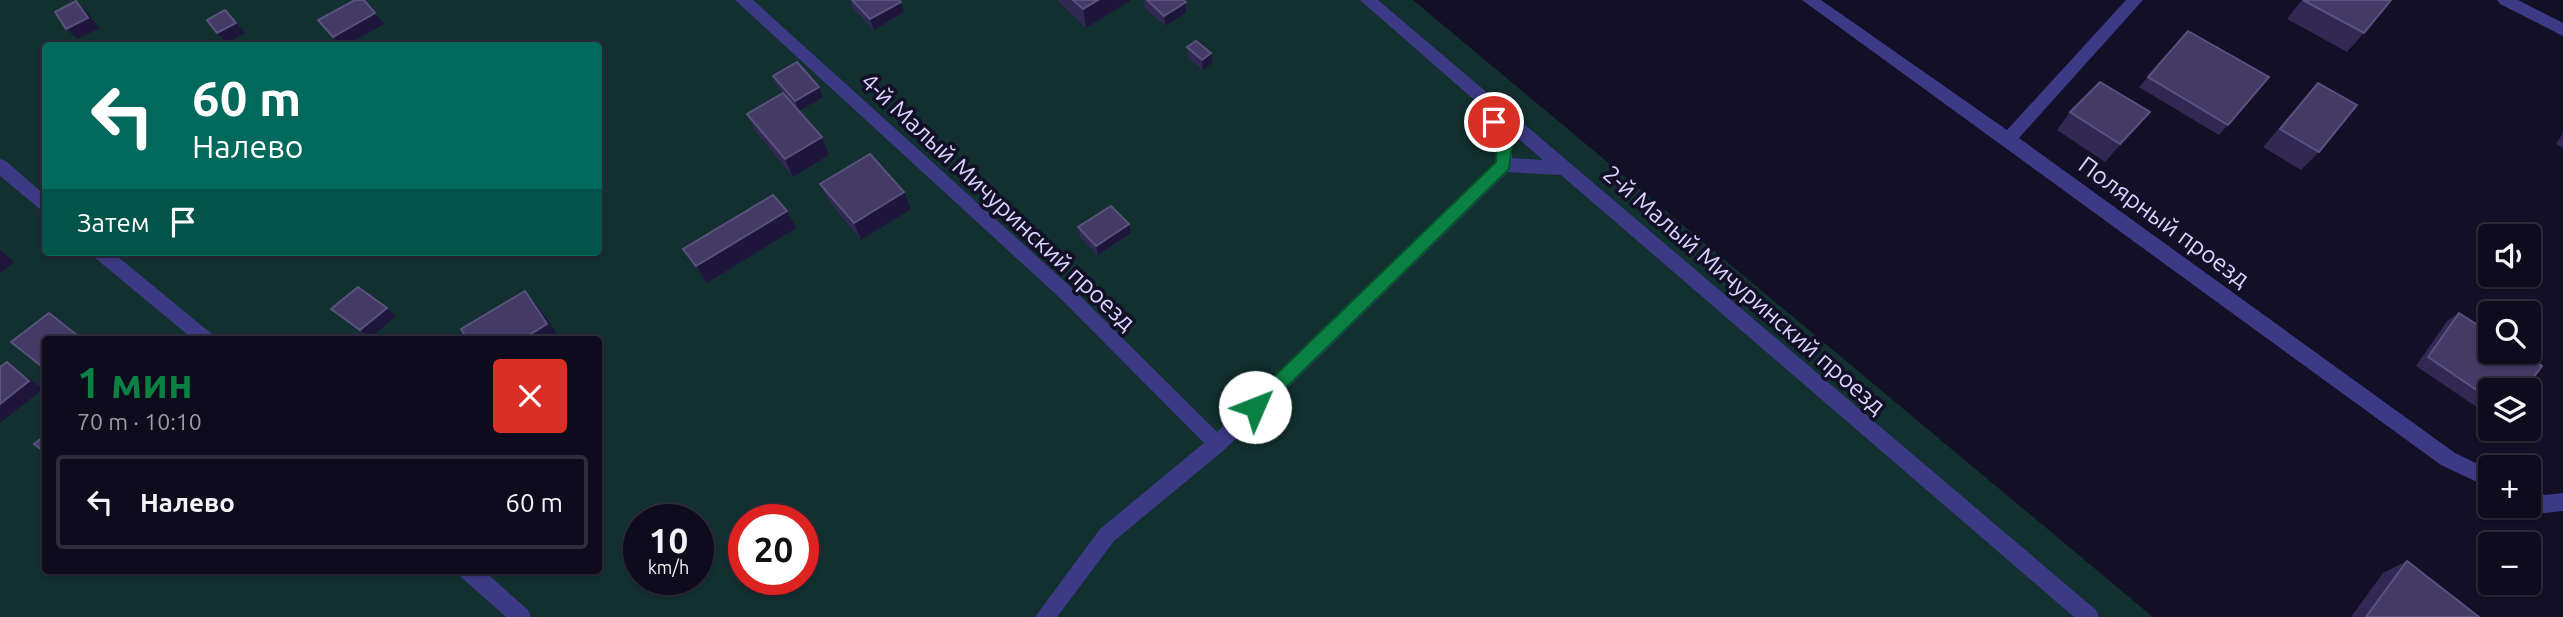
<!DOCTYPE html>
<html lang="ru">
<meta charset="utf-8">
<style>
:root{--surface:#0e0b1c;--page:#1c1929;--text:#f1f3f6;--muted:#9b9ba3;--line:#2e2b3b;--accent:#0b8043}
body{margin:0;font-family:Ubuntu,sans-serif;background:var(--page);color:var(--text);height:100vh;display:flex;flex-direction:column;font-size:26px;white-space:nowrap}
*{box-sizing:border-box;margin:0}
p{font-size:23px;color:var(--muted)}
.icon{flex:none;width:38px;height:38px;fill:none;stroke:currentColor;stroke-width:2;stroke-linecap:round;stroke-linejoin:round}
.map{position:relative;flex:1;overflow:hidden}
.details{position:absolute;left:42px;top:336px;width:560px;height:238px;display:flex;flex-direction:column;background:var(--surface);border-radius:7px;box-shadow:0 2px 5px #0004,0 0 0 2px var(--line)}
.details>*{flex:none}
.hud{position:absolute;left:42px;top:42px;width:560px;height:214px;border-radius:7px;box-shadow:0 2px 5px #0004,0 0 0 2px var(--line);background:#00695c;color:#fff;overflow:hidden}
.fabs{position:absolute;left:2478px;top:224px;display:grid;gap:14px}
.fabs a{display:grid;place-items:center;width:63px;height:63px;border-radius:7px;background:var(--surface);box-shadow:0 2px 5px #0004,0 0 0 2px var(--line);font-size:35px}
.speed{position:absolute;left:623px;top:504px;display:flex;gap:14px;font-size:35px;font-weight:700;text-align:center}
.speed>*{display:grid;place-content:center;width:91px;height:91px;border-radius:50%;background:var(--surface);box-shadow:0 2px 5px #0004,0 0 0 2px var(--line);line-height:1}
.speed small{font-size:18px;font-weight:400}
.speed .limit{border:10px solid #d22;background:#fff;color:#111}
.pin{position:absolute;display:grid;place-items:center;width:60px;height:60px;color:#fff;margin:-30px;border:4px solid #fff;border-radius:50%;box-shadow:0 2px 7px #0007}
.me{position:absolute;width:77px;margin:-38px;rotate:46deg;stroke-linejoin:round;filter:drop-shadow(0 0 5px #0008)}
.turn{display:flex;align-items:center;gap:24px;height:147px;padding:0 35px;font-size:32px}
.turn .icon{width:91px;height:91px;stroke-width:2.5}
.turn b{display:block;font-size:49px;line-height:60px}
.then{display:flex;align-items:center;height:66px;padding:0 35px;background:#0003;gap:14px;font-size:26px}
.round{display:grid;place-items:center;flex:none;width:74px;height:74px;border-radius:7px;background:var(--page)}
.head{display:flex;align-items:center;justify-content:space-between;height:119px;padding:0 35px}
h1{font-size:42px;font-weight:700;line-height:52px;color:var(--accent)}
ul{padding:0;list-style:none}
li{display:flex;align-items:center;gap:21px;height:94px;margin:0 14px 10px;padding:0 21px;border:4px solid var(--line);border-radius:7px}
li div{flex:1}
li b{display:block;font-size:26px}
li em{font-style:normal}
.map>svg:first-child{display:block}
.green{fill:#12302f;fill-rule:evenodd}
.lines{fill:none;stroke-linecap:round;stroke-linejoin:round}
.lane{fill:#3d3a85;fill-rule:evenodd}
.wall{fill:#312854}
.shaded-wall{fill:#1d163a}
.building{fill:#433a66;stroke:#5a527e;stroke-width:2}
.route{fill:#0b8043;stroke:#07532c;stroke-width:2}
.labels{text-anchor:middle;stroke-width:7;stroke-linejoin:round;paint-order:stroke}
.street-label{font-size:24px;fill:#d9d4ff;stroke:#130f26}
</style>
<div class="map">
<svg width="2563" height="617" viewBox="0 0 2563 617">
<rect width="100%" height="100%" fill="#130f26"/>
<!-- green -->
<path class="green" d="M0,0H1413L2153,617H0ZM46,46H598V252H46ZM46,340H598V570H46ZM639,520H698V579H639ZM744,520H803V579H744Z"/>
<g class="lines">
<!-- lane -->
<g class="lane">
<path d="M735,0H753L1074,290L1217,432L1496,163V144L1480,105L1360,0H1378L2096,610L2099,617H2074L1561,175L1508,172L1224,450L1114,541L1057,617H1035L1100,529L1204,443L1062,300ZM1504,126L1543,160L1512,158V144Z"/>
<polygon points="1802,0 1821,0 2007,130 2126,0 2143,0 2019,138 2455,453 2490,470 2490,488 2441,465"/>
<polygon points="2497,0 2518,0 2563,23 2563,36 2500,4"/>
<polygon points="0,159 6,161 46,196 46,214 0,176"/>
<polygon points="91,252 112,252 213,335 216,340 194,340 94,257"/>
<polygon points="2529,488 2545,495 2563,493 2563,511 2544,513 2528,506"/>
<polygon points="458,570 483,570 528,610 531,617 506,617 461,577"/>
</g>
</g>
<!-- wall -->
<g class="wall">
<polygon points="850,0 899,0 904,12 874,30 852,7"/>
<polygon points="1057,0 1130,0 1130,1 1086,28"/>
<polygon points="1144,0 1183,0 1186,13 1165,26 1145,8"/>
<polygon points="2302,0 2391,0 2364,33 2347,52 2287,19"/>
<polygon points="1187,47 1212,63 1203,70 1188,58"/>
<polygon points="773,76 819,87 823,97 799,111 777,86"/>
<polygon points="2148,77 2228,125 2219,135 2139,87"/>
<polygon points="2318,83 2319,152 2301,170 2263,147 2301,102"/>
<polygon points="2070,112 2150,112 2135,130 2105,162 2057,130"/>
<polygon points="747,114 829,155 793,177 756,132"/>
<polygon points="2563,133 2563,148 2556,144"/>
<polygon points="820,184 911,209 861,240 829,201"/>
<polygon points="787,211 796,228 707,283 683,249"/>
<polygon points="1129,224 1131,233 1098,255 1080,237 1078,227"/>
<polygon points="331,309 396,316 369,339"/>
<polygon points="2459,313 2490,390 2490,416 2416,366 2447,321"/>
<polygon points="2407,561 2479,617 2351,617 2383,573"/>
</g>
<!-- shaded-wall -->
<g class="shaded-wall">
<polygon points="1098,0 1130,0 1130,1 1086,28 1083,9"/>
<polygon points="76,1 87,12 99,28 78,39 66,29"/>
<polygon points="901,2 904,12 874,30 870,19"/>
<polygon points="1186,2 1186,13 1165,26 1164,16"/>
<polygon points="225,10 245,33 227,43 217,33"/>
<polygon points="375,13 384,24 345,46 340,46 333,37"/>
<polygon points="1211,53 1212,63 1203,70 1202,60"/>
<polygon points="819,87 823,97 799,111 795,101"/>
<polygon points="2150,112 2135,130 2105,162 2120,144"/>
<polygon points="822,137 829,155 793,177 785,159"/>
<polygon points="904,192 911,209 861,240 854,223"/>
<polygon points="787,211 796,228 707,283 696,266"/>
<polygon points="1129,224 1131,233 1098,255 1096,246"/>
<polygon points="0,250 14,262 0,273"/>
<polygon points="525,291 539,308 561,339 521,340"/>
<polygon points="387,308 396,316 369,339 360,330"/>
<polygon points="49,313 62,322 84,340 72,340"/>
<polygon points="46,361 46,369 40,365"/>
<polygon points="7,362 20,371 43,389 0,423 0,404"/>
</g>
<!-- building -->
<g class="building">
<polygon points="355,0 364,0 375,13 333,37 318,20"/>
<polygon points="852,0 899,0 901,2 870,19"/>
<polygon points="1073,0 1098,0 1083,9"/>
<polygon points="1147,0 1183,0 1186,2 1164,16"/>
<polygon points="2303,0 2391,0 2364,33"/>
<polygon points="76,1 88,18 66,29 55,12"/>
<polygon points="225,10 236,23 217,33 207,20"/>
<polygon points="2188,31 2269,77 2228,125 2148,77"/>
<polygon points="1196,41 1211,53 1202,60 1187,47"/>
<polygon points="797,62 819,87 795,101 773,76"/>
<polygon points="2100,82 2150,112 2120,144 2070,112"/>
<polygon points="2318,83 2357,105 2319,152 2280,129"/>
<polygon points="783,93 822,137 785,159 747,114"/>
<polygon points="870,154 904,192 854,223 820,184"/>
<polygon points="773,195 787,211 696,266 683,249"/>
<polygon points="1111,206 1129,224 1096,246 1078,227"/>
<polygon points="358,287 387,308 360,330 331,309"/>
<polygon points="525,291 547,324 521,340 468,340 461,329"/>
<polygon points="49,313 77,335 72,340 46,340 46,361 40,365 11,342"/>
<polygon points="2459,313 2490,333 2490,352 2520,352 2542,366 2524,390 2490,390 2490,399 2428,357"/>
<polygon points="7,362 29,381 0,404 0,367"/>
<polygon points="46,435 46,453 34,444"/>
<polygon points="2407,561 2479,617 2366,617"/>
</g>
<!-- route -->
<polygon class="route" points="1494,116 1500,118 1512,145 1509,169 1261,412 1255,414 1249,412 1247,407 1249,401 1496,162 1497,145 1487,122"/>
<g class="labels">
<!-- street labels -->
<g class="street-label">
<text transform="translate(998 202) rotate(43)" y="8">4-й Малый Мичуринский проезд</text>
<text transform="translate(2164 222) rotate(36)" y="8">Полярный проезд</text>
<text transform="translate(1744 290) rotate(41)" y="8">2-й Малый Мичуринский проезд</text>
</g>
</g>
</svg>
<div class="fabs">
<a><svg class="icon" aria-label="sound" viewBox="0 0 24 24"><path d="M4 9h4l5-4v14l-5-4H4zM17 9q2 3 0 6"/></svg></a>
<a><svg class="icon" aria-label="search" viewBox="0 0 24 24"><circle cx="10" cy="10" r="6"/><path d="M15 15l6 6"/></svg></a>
<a><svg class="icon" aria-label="layers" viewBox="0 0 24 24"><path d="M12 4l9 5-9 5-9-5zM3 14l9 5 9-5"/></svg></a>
<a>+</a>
<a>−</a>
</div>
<div class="speed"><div>10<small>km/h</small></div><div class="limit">20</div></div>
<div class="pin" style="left:1494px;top:122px;background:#d93025"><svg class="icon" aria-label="arrive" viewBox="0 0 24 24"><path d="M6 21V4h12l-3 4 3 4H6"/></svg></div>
<svg class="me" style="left:1255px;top:407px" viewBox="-20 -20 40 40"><circle r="19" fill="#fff"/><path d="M0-13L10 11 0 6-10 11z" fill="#0b8043"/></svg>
<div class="hud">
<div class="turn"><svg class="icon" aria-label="left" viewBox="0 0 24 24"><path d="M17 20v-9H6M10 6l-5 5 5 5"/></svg><div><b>60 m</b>Налево</div></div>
<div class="then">Затем<svg class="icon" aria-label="arrive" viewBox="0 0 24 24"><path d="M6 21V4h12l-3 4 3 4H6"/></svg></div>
</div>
<section class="details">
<div class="head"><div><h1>1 мин</h1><p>70 m · 10:10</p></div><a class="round" style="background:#d93025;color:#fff"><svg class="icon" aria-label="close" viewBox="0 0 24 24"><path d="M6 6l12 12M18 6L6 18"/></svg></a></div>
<ul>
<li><svg class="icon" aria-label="left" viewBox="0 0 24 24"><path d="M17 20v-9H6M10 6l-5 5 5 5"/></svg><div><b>Налево</b></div><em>60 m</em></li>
</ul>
</section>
</div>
